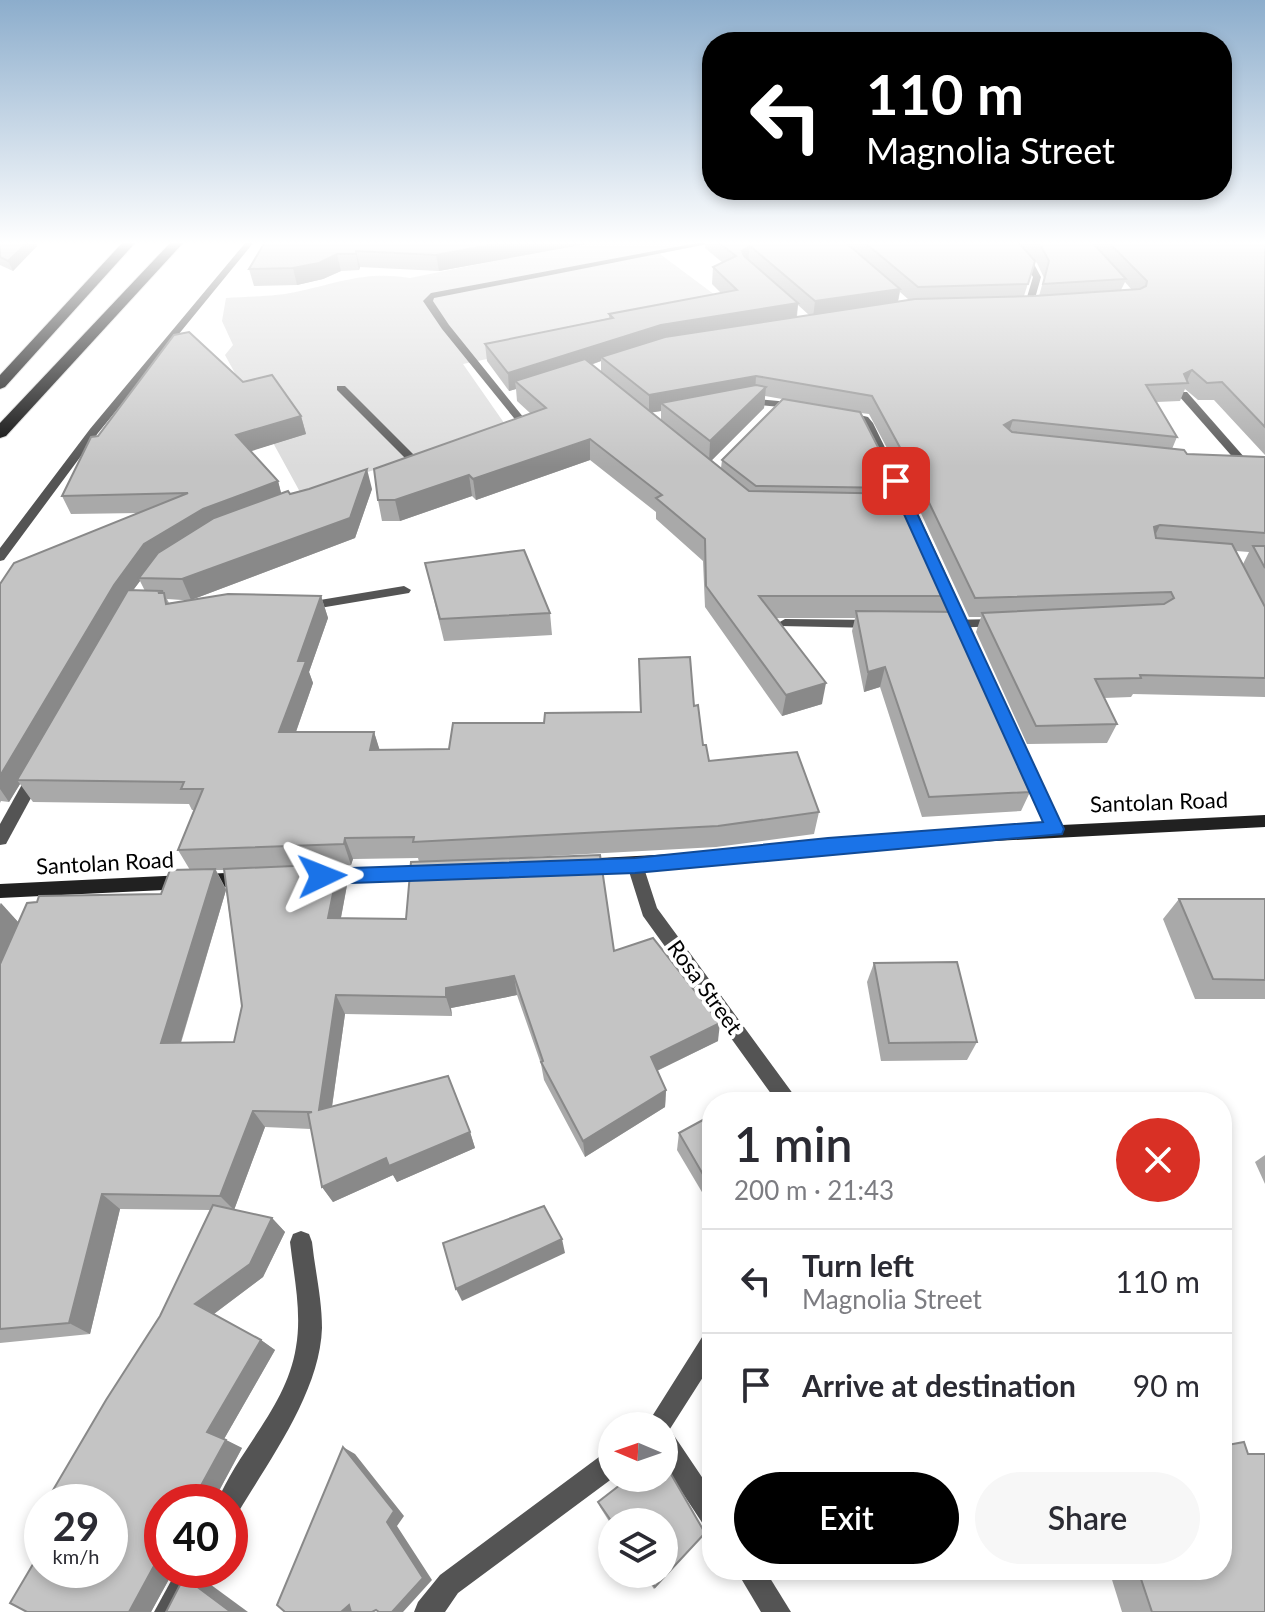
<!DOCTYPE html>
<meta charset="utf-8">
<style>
:root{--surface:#fff;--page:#f7f7f7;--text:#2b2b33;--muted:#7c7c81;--line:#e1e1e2;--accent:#000}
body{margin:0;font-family:Lato,sans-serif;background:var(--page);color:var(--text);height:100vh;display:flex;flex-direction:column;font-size:30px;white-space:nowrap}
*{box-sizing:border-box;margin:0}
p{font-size:26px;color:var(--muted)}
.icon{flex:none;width:44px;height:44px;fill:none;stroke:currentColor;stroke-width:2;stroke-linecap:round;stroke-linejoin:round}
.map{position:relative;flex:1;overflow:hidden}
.details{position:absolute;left:702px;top:1092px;width:530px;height:488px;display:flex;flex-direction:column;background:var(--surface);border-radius:32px;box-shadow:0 4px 12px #0003}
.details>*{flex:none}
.guide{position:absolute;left:702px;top:32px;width:530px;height:168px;border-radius:32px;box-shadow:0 4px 12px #0003;background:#000;color:#fff;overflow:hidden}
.needle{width:52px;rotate:272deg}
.controls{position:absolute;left:598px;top:1412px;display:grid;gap:16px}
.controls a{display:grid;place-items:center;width:80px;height:80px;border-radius:50%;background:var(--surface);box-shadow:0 4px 12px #0003;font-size:40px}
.speed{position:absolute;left:24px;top:1484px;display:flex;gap:16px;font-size:40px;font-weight:700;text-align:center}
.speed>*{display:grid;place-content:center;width:104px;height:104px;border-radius:50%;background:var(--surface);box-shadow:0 4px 12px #0003;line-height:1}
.speed small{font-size:20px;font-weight:400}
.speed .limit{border:12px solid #d22;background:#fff;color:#111}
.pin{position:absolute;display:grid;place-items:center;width:68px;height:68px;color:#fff;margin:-34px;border-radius:16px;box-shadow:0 4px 12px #0006}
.me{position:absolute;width:88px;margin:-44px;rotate:88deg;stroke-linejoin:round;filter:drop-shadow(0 0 6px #0008)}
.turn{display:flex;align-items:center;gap:28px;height:168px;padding:0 32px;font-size:36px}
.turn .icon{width:104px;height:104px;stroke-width:2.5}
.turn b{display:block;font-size:56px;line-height:68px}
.round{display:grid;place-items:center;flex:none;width:84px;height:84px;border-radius:42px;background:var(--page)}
.summary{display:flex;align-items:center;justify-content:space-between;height:136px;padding:0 32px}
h1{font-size:48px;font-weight:600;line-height:60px}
.primary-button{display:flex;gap:16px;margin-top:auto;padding:16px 32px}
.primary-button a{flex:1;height:92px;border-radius:48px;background:var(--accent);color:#fff;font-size:32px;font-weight:600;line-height:92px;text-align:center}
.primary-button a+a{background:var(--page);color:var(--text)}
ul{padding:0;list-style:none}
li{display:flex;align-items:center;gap:24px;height:104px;padding:0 32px;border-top:2px solid var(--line)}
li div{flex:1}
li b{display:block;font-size:30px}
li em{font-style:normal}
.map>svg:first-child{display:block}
.green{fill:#dbdbdb}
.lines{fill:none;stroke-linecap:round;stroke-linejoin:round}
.highway-casing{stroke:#dbdbdb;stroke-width:2}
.lane{fill:#545454;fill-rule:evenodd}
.street{fill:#545454;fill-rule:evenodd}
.secondary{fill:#212121;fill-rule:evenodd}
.highway{fill:#000;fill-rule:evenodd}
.wall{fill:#a9a9a9;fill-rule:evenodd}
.shaded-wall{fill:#898989}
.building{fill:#c4c4c4;stroke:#898989;stroke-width:2}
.route{fill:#1a73e8;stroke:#114b97;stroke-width:2}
.labels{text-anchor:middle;stroke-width:8;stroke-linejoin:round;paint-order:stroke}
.street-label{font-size:22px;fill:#000;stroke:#fff}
</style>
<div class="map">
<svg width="1265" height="1612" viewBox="0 0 1265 1612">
<rect width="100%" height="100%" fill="#fff"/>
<!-- green -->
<path class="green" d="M587,242H721L656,251L727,304L594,337L463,364L509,430L300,492L225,355L233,345L222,321L226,298C250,296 277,297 300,291C342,282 366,271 410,278Z"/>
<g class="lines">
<defs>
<g id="highway">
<polygon points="123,242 136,242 5,387 0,389 0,375"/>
<polygon points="171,242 184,242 6,436 0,438 0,423"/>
</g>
</defs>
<!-- highway casing -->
<use href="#highway" class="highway-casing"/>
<!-- lane -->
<g class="lane">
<polygon points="337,386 345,386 426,467 426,471 418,471 337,390"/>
<polygon points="404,586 411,590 409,593 302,611 295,607 302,603"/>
</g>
<!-- street -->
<g class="street">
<polygon points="246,242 254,242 98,433 4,560 0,561 0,548 90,429"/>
<polygon points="702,242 718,242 434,298 433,301 449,325 528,423 528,430 516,437 511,434 518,427 518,423 442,329 423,301 431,293"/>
<polygon points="1004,242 1012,242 1034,264 1041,277 1032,309 1024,307 1033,277 1027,267"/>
<polygon points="1179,392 1187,392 1252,466 1252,470 1244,470 1179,396"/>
<polygon points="744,398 800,403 805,406 800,409 740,403 740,399"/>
<polygon points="843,411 868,417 873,423 916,511 914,514 906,514 904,511 864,426 860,421 839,416 839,412"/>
<polygon points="785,619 875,620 882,624 875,628 780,626 778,623"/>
<polygon points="999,619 1006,623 1004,626 946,628 939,624 946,620"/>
<polygon points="1002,709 1009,714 1063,829 1061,834 1049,834 1047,829 995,714"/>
<polygon points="36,768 44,774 6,844 0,845 0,824 30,770"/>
<polygon points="635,858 641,860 643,865 657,908 799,1102 777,1102 643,916 627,865 629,860"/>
<path d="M301,1231L309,1234L312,1242C315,1270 322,1299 322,1328C320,1391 271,1458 239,1511L230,1515V1502H217C239,1449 287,1406 296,1347C302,1313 294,1277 290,1242L293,1234Z"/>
<polygon points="712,1330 712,1363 668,1432 673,1434 712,1492 712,1528 703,1524 664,1465 664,1426 646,1426 704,1334"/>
<polygon points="612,1451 613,1478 458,1593 445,1612 414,1612 418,1602 440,1575 603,1454"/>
<polygon points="177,1570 205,1570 183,1612 154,1612"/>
<polygon points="736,1570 765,1570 791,1612 761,1612"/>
</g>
<!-- secondary -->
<g class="secondary">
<polygon points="1265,815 1265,827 938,844 674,868 581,873 575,871 573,866 575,861 581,859 674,854 938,831"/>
<polygon points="430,866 436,868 438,873 436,878 430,880 325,883 319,881 317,876 319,871 325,869"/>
<polygon points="246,872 252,874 254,879 252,884 246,886 0,898 0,884"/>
</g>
<!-- highway -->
<use href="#highway" class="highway"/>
</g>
<!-- wall -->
<g class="wall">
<polygon points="0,242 37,246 13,271 0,265"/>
<polygon points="265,242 596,242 439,271 360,267 359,270 341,271 323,279 297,285 254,286 249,269"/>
<path d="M705,242H1265V455L1214,400H1198L1185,389L1180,401L1156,402L1177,437L1172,449L1187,454L1265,457V697L1133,694L1131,697L1104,698L1117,724L1107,743L1027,744L976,632L981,617H969L918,507L869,414L861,413L899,488L898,494L955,596L950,612L1014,725L1009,738L1030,792L1021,811L922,817L880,687L864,692L852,631L855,618H776L822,704L782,716L705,607L703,561L656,519V512L590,460L476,500L472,496L400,521H382L378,500L530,413L517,401L516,389L509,391L487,361L485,344L609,318V314L721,293L712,284L713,267L723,263L705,248ZM1031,257L1037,263L1044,278L1039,296H1024L1035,261ZM1125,282L1132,290H1121ZM900,292L909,300L898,302ZM798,305L809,315L797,317ZM601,361V373L591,365ZM765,396L782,399L722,460L721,468L711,461L764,408ZM661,411V420L651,412ZM1236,551L1249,552L1243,564Z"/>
<path d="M243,382L301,416L306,434L250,451L278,481L281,494L372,489L355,538L191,600L321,596L328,618L309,672L313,683L296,732H374L379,749H449L544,723L640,712L639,659L694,706L703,745L709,761L819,812L814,834L716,847L477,860L614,951L718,1041L657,1071L666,1090L665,1107L585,1157L544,1080L541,1064L517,995L451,1008L452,1016L345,1014L332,1107L470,1132L475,1148L397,1182L393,1175L333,1202L322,1187L311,1129L265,1127L234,1210L272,1218L285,1232L263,1277L214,1314L261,1340L275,1350L224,1439L242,1448L213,1502H162V1570H174L151,1612L42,1570L210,1210L120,1209L90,1334L0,1343V903L18,922L161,894L190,870L178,850L194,810H192L189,804L33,802L20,784L9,802L1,801L0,803V584L139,513L71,514L62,496L98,436ZM140,581L145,591L133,590ZM167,599L182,600H191L169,603ZM418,858L419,862L406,919L341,918L347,885L340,866L351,865L353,859ZM216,870H224L226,889ZM226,890L242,1006L234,1042L181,1043Z"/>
<polygon points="425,563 550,613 552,635 444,641"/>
<polygon points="1179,899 1265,899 1265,999 1195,999 1163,919"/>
<polygon points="874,963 977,1042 967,1060 881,1061 867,982"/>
<polygon points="712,1115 712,1209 677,1150 679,1133"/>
<polygon points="1265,1155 1265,1184 1255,1162"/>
<polygon points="598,1502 705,1533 654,1589 644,1574 664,1574 612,1522 612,1526 600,1507"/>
<polygon points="1109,1570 1222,1570 1265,1612 1122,1612"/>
</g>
<!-- shaded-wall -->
<g class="shaded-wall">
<polygon points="28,242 35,242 37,246 13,271 8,261"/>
<polygon points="507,242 596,242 439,271 436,255"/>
<polygon points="750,246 748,262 742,251"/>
<polygon points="356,251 360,267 359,270 356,254"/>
<polygon points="337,254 341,271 323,279 297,285 293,268"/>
<polygon points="900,289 897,306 813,318 815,301"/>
<polygon points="798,303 796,320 601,357 601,361 522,387 515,381 516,389 509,391 508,373 661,325"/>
<polygon points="1192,370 1186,383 1184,374"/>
<polygon points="756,376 755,394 661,403 661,411 649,413 649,395"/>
<polygon points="766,387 764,408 709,463 710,441"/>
<polygon points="301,416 306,434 242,454 236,435"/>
<polygon points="1013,420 1007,438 1004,425"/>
<polygon points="590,439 590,460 476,500 473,479"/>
<polygon points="367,469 372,489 355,538 191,600 182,579"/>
<polygon points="469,475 472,496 400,521 395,500"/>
<polygon points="278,481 283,500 139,578 140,581 123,604 17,780 20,784 9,802 0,789 0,776 114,585 144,544 203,509"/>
<polygon points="1160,525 1151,544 1154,527"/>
<polygon points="321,596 328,618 309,672 313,683 288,754 279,732 298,661"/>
<polygon points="885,667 880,687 864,692 868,672"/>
<polygon points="826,683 822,704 782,716 786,695"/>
<polygon points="374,732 381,754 370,750"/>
<polygon points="345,838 353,859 351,865 344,844"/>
<polygon points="339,864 347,885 337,938 328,918"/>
<polygon points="215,869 226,890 175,1061 161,1043"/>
<polygon points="1,903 19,923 0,968 0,906"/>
<polygon points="514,976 517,995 451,1008 452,1016 446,997 446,988"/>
<polygon points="336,995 345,1014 329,1127 319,1110"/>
<polygon points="720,1023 718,1041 650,1074 651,1057"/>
<polygon points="666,1090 665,1107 585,1157 583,1141"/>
<polygon points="253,1111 265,1127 234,1210 220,1196"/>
<polygon points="470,1132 475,1148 397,1182 393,1175 333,1202 322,1187 386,1158"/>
<polygon points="102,1194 120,1209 90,1334 69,1323"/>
<polygon points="272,1218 285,1232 263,1277 211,1316 195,1304"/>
<polygon points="562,1239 565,1253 462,1301 456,1289"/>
<polygon points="261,1340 275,1350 224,1439 207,1432"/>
<polygon points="226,1440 242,1448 213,1502 192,1502"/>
<polygon points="343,1447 355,1454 404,1516 397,1526 432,1580 403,1612 392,1612 387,1522"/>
<polygon points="154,1566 162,1567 162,1570 174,1570 151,1612 129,1612"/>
<polygon points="184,1577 203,1579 248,1612 231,1612"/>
<polygon points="349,1605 354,1612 341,1612"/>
</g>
<!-- building -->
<g class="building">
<polygon points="0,242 28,242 8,261 0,257"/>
<polygon points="265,242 507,242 436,255 356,251 356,254 337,254 319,263 293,268 249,269"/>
<polygon points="718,242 845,242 900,289 815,301 750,246 742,251 744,256 798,303 661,325 508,373 485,344 613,318 609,314 737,290 713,267 736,256"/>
<polygon points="864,242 1018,242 1035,261 1028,284 918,287"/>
<polygon points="1037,242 1092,242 1126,279 1043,284 1049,261 1041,246"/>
<polygon points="1108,242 1265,242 1265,427 1222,382 1207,383 1192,370 1184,374 1188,383 1146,385 1177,437 1013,420 1004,425 1012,432 1184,450 1187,454 1265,457 1265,533 1160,525 1154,527 1156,538 1232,544 1265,607 1265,678 1140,675 1141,678 1095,679 1117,724 1036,726 982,613 1164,604 1174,598 1171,592 975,598 922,488 872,396 756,376 649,395 601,357 665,337 915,299 1034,296 1140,289 1146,286 1147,281"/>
<polygon points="189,332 243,382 272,375 301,416 236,435 278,481 203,509 144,544 114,585 0,776 0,584 14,563 188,493 62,496 91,437 98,436 174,335"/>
<polygon points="585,359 749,491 908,494 955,596 759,596 826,683 786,695 706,586 705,539 656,498 662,495 590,439 473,479 469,475 395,500 378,500 374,469 546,408 515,381"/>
<polygon points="756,385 766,387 710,441 661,403"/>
<polygon points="783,399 860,412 899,488 756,486 722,460"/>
<polygon points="367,469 350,518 182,579 139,578 158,553 214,518 288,491 290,494 309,489"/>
<polygon points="1253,546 1265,546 1265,568"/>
<polygon points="524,550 550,613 440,619 425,563"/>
<polygon points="128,590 163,591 158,593 164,593 166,604 228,594 321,596 298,661 306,661 279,732 374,732 370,750 449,749 453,723 544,723 545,713 641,712 639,659 690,657 694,706 698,705 703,745 706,745 709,761 797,752 819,812 718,826 413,842 414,837 345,838 344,844 178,850 203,789 181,789 184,782 17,780"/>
<polygon points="856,611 962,612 1014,725 1004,725 1030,792 929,797 885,667 868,672"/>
<polygon points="600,855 614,951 653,938 720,1023 651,1057 666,1090 583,1141 541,1062 543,1061 514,976 446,988 446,997 336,995 319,1110 448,1076 470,1132 389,1166 386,1158 322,1187 308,1113 312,1112 253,1111 220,1196 102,1194 69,1323 0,1329 0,964 27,903 37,902 39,896 161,894 170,870 215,869 161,1043 234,1042 242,1006 224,869 339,864 328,918 406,919 411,862"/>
<polygon points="1179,899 1265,899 1265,980 1213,979"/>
<polygon points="957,962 977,1042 889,1043 874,963"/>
<polygon points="712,1115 712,1190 679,1133"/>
<polygon points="213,1205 272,1218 250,1264 195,1304 261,1340 207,1432 226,1440 192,1502 162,1502 162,1565 154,1566 129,1612 139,1612 27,1612 10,1603 42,1549 42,1570 110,1570 110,1502 46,1502 106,1400 160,1316"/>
<polygon points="544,1206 562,1239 456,1289 443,1243"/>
<polygon points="1244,1442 1248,1454 1265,1454 1265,1612 1152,1612 1138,1570 1222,1570 1222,1446"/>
<polygon points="343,1447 394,1511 387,1522 423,1578 392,1612 379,1612 376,1610 372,1612 351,1612 349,1605 341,1612 285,1612 277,1605"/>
<polygon points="664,1462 705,1533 655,1587 646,1574 664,1574 664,1522 612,1522 598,1502 629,1478 664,1478"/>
<polygon points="42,1510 42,1523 36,1520"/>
<polygon points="184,1577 231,1612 166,1612"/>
</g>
<!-- sky -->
<linearGradient id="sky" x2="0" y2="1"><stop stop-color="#8cadcc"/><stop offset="0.52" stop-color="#fff"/><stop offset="1" stop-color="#fff" stop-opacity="0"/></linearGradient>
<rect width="1265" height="467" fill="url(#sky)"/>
<!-- route -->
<polygon class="route" points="896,477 902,481 1064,829 1062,834 635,873 322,884 315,882 312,876 315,871 322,869 635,858 828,838 1043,822 889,481"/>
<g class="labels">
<!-- street labels -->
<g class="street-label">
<text transform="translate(1159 802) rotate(-2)" y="8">Santolan Road</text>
<text transform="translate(105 863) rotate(-3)" y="8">Santolan Road</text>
<text transform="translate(705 987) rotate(54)" y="8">Rosa Street</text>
</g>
</g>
</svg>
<div class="controls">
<a><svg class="needle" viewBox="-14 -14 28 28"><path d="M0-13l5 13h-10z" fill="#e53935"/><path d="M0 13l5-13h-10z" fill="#7c7c81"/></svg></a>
<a><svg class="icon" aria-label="layers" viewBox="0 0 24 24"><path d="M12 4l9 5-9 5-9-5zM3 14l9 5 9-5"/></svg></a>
</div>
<div class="speed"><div>29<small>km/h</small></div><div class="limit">40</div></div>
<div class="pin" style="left:896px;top:481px;background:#d93025"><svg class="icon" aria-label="arrive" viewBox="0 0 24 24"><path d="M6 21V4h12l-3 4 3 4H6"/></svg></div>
<svg class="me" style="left:322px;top:876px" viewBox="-20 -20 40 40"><path d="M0-17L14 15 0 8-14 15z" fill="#1a73e8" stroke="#fff" stroke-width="4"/></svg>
<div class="guide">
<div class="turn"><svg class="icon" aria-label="left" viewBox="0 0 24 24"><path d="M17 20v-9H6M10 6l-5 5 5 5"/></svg><div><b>110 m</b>Magnolia Street</div></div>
</div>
<section class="details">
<div class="summary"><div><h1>1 min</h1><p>200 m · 21:43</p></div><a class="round" style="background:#d93025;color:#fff"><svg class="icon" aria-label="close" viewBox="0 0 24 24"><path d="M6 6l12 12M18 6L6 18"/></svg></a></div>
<ul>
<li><svg class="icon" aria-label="left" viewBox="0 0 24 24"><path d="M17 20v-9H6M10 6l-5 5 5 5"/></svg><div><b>Turn left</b><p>Magnolia Street</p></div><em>110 m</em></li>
<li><svg class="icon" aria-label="arrive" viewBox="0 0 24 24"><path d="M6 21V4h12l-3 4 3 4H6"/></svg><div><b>Arrive at destination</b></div><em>90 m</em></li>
</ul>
<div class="primary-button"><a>Exit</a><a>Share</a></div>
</section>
</div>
